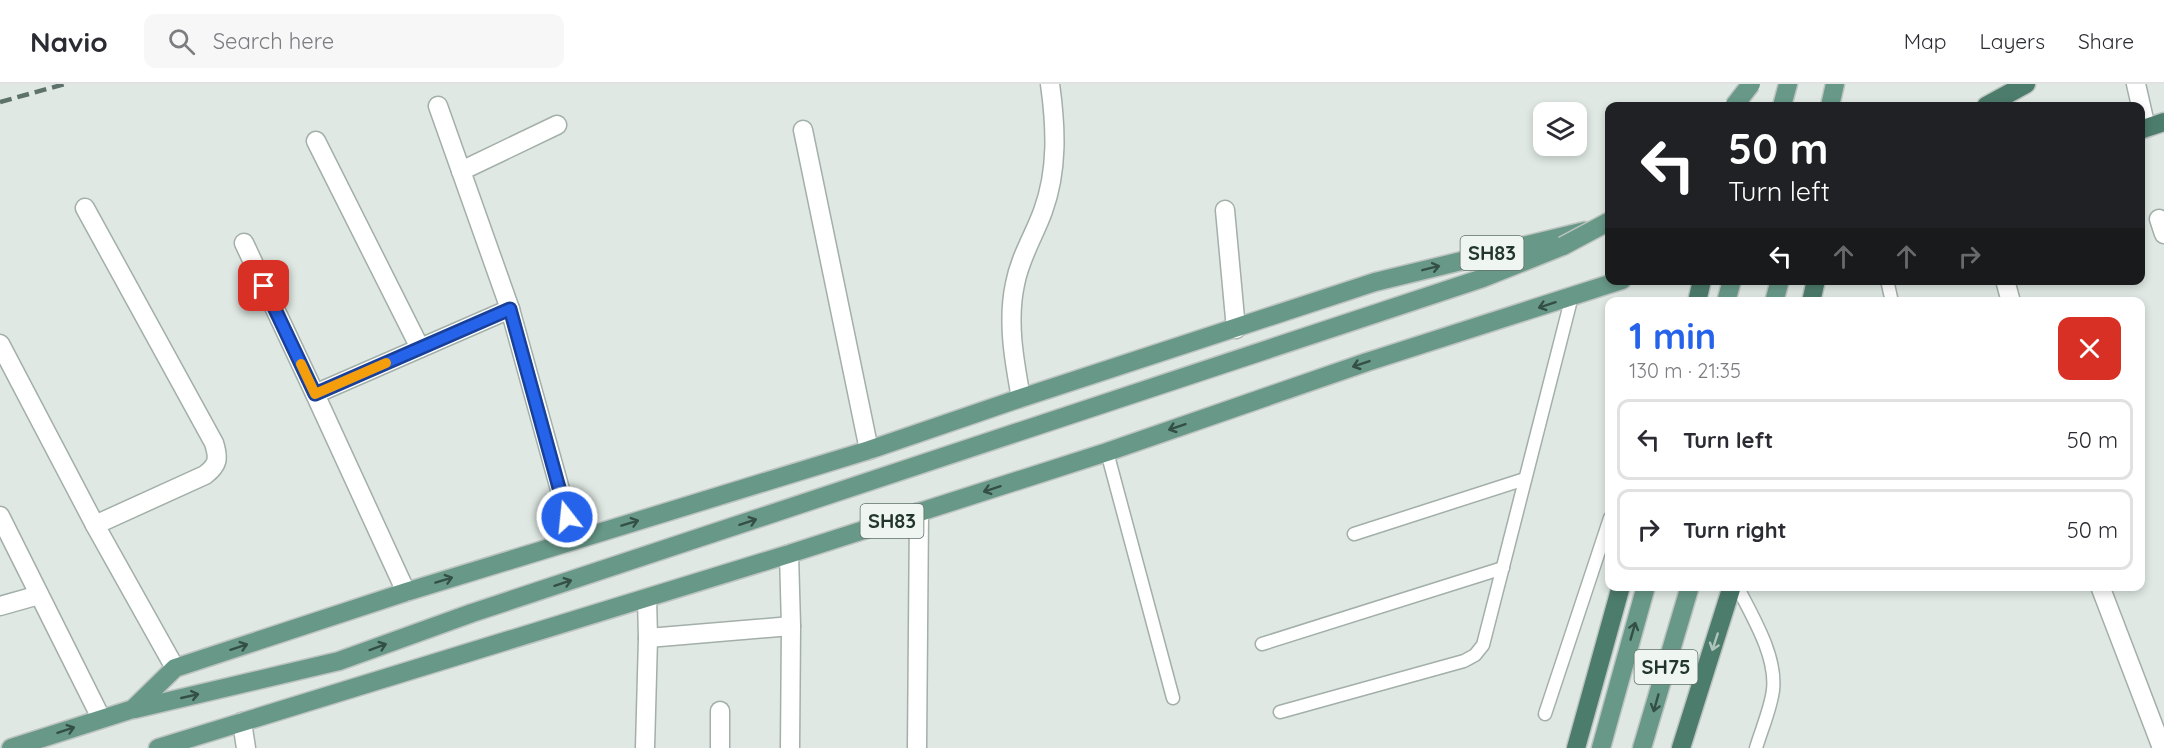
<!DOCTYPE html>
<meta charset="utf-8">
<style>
:root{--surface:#fff;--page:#f7f7f7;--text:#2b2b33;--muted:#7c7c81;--line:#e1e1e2;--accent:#2563eb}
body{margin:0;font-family:Quicksand,sans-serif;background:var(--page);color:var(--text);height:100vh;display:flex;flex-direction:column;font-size:22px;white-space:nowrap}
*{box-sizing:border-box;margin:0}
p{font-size:20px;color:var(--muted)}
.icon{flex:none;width:33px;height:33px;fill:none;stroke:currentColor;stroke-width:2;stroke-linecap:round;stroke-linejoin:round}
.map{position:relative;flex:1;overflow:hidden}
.panel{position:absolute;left:1605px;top:213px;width:540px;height:294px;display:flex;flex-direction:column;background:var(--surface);border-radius:12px;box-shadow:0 3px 9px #0003}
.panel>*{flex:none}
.hud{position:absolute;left:1605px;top:18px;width:540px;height:183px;border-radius:12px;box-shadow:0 3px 9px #0003;background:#202124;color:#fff;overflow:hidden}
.buttons{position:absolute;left:1533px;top:18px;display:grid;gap:12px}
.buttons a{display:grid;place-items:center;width:54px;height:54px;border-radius:12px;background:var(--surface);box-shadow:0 3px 9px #0003;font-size:30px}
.pin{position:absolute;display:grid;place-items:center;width:51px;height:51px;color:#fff;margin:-26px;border-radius:12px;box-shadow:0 3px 9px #0006}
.me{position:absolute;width:66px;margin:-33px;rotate:344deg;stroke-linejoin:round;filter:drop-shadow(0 0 4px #0008)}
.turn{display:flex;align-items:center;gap:21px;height:126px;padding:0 24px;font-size:27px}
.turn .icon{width:78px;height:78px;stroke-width:2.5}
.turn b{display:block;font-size:42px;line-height:51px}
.lanes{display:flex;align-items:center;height:57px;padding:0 24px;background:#0003;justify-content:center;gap:30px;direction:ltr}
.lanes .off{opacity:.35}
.round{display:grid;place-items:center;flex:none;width:63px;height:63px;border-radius:12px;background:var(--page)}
.headline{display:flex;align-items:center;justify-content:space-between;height:102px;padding:0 24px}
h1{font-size:36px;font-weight:800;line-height:45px;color:var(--accent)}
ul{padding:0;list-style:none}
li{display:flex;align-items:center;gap:18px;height:81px;margin:0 12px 9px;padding:0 12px;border:3px solid var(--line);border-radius:12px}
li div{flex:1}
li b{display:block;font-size:22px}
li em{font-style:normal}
header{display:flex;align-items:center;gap:36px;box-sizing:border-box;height:84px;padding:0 30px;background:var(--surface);border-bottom:2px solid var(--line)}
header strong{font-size:28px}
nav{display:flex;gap:33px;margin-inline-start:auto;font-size:21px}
.search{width:420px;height:54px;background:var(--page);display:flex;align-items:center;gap:15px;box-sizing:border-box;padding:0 21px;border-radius:12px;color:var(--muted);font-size:22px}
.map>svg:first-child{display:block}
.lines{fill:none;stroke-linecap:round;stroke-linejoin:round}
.service-casing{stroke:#a3afa9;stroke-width:15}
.minor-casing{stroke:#a3afa9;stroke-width:21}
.primary-casing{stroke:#bdc3c1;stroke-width:21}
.trunk-casing{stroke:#bdc3c1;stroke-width:21}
.service{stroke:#fff;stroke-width:12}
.minor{stroke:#fff;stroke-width:18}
.primary{stroke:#689988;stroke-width:18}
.trunk{stroke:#4c7c6c;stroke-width:18}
.rail{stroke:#5c726a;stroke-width:4.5;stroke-dasharray:12 6;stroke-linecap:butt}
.primary-bridge-casing{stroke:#bdc3c1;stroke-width:21;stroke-linecap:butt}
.primary-bridge{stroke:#689988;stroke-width:18}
.oneway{stroke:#344f45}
.oneway2{stroke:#aec5bc}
.route-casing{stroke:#184099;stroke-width:15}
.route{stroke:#2563eb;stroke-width:10}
.slow{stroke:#f59e0b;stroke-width:10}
.labels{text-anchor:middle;stroke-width:6;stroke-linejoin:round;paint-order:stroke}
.shield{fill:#eff6f1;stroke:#607069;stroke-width:1.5}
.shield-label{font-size:20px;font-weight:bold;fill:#22362f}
</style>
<header>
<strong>Navio</strong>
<div class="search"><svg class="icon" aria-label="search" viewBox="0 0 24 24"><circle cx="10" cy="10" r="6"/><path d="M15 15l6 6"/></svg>Search here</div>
<nav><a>Map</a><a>Layers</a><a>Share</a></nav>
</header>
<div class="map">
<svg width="2164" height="664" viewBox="0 0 2164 664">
<rect width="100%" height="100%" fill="#dfe8e3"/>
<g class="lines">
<defs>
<g id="service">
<polyline points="1887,196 1892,218"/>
<polyline points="1107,368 1173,614"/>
<polyline points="1354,450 1525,395"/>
<path d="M1737,502C1752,532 1777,572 1773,606C1771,624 1761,647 1756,664"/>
<polyline points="1262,560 1503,484"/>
<polyline points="1280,628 1464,577 1475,571 1483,561 1572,212"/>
<polyline points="1545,630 1610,434"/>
</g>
<g id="minor">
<polyline points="2136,0 2146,44"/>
<polyline points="438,22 510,225 574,456"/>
<polyline points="803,46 869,366"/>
<polyline points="316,57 420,264"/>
<polyline points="461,87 557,41"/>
<path d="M85,124L214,359C219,375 218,381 205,391L95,441"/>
<polyline points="1225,126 1236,245"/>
<polyline points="2159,135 2164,150"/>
<polyline points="244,159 315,310 406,508"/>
<polyline points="2005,196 2011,218"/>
<polyline points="0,260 95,441 175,584"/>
<polyline points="315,310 510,225"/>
<path d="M1021,314C1014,276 1007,237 1015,200C1020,173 1034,152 1043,127C1058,86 1056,43 1050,0"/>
<polyline points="0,432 101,634"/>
<polyline points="789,470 791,542 790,664"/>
<polyline points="2100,502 2162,664"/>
<polyline points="0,522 39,511"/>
<polyline points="648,554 791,542"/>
<polyline points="720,627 720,664"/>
<polyline points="242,638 246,664"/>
<polyline points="645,664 648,554 647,514"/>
<polyline points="917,664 919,428"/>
</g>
<g id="primary">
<polyline points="1782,22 1788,0"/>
<polyline points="1830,22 1835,0"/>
<polyline points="1726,218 1732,196"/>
<polyline points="1774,218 1780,196"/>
<polyline points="135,625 339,577 472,529 1483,194 1563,162"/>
<polyline points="11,664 133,625 175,584 406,508 869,366 1021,314 1375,198 1585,147"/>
<polyline points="158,664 789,470 1107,368 1367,278 1622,196"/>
<polyline points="1601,664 1646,502"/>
<polyline points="1642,664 1690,502"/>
</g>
<g id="trunk">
<polyline points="1986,22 2026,0"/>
<polyline points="2140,46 2164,38"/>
<polyline points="1697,218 1702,196"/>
<polyline points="1811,218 1816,196"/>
<polyline points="1576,664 1621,502"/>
<polyline points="1681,664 1732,502"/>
</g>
</defs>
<!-- service casing -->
<use href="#service" class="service-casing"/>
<!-- minor casing -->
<use href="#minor" class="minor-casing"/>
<!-- primary casing -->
<use href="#primary" class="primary-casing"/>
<!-- trunk casing -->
<use href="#trunk" class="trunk-casing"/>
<!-- service -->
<use href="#service" class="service"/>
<!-- minor -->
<use href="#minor" class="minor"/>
<!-- primary -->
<use href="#primary" class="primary"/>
<!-- trunk -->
<use href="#trunk" class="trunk"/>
<!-- rail -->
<polyline class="rail" points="0,18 65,0"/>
<defs>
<g id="primary-bridge">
<polyline points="1734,22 1751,0"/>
<polyline points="1563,162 1610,137"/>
</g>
</defs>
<!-- primary-bridge casing -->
<use href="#primary-bridge" class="primary-bridge-casing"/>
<!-- primary-bridge -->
<use href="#primary-bridge" class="primary-bridge"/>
</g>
<!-- one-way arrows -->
<defs><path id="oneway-shaft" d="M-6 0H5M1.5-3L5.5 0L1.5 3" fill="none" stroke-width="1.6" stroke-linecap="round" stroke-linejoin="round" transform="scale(1.5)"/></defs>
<g class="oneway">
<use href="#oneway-shaft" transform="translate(1431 184) rotate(-14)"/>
<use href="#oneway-shaft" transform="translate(1547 221) rotate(162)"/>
<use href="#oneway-shaft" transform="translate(1361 280) rotate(161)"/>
<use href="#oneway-shaft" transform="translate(1177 343) rotate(161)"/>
<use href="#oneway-shaft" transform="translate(992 405) rotate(162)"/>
<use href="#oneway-shaft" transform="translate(748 438) rotate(-18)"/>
<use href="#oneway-shaft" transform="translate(630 439) rotate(-17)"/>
<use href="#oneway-shaft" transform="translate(444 496) rotate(-17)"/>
<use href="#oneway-shaft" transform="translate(563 499) rotate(-18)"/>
<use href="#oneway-shaft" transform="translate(1633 547) rotate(-74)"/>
<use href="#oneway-shaft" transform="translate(239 563) rotate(-18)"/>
<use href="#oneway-shaft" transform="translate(378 563) rotate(-20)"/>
<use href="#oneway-shaft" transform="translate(190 612) rotate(-13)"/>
<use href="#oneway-shaft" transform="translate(1656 619) rotate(106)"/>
<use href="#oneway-shaft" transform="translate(66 646) rotate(-18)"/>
</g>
<use class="oneway2" href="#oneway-shaft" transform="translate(1715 558) rotate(108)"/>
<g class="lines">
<defs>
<polyline id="route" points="264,202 315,310 510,225 567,433"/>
</defs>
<!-- route casing -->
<use href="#route" class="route-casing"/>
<!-- route -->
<use href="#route" class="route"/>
<!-- slow -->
<polyline class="slow" points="301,280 315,310 386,279"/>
</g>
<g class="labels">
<!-- shield labels -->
<g class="shield">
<rect x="1460.5" y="152" width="63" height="34" rx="4.5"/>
<rect x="860.5" y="420" width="63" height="34" rx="4.5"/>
<rect x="1634.5" y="566" width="63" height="34" rx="4.5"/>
</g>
<g class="shield-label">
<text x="1492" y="176">SH83</text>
<text x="892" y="444">SH83</text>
<text x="1666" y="590">SH75</text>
</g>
</g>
</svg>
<div class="buttons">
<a><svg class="icon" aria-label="layers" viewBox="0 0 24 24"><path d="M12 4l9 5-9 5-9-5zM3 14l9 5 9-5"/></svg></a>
</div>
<div class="pin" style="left:264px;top:202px;background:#d93025"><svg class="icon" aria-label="arrive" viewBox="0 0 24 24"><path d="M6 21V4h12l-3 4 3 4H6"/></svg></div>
<svg class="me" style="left:567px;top:433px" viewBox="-20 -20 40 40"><circle r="17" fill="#2563eb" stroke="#fff" stroke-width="3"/><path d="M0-11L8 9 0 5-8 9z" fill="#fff"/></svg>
<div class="hud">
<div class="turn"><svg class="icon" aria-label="left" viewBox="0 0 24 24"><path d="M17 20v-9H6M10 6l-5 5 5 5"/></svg><div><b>50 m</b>Turn left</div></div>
<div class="lanes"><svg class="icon" aria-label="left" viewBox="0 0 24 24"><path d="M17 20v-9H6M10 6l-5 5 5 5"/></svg><svg class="icon off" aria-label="ahead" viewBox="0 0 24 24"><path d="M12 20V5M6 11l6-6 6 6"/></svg><svg class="icon off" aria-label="ahead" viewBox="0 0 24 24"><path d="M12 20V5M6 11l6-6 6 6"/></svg><svg class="icon off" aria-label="right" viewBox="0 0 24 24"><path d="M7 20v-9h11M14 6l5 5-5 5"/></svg></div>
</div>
<section class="panel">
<div class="headline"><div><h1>1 min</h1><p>130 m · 21:35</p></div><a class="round" style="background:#d93025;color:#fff"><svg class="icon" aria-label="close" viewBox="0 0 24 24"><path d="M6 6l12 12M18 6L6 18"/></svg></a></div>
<ul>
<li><svg class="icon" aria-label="left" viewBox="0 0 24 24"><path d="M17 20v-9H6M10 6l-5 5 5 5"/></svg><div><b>Turn left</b></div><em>50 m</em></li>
<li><svg class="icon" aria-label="right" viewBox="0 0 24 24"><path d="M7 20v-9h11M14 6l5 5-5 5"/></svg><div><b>Turn right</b></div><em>50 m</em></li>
</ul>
</section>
</div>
